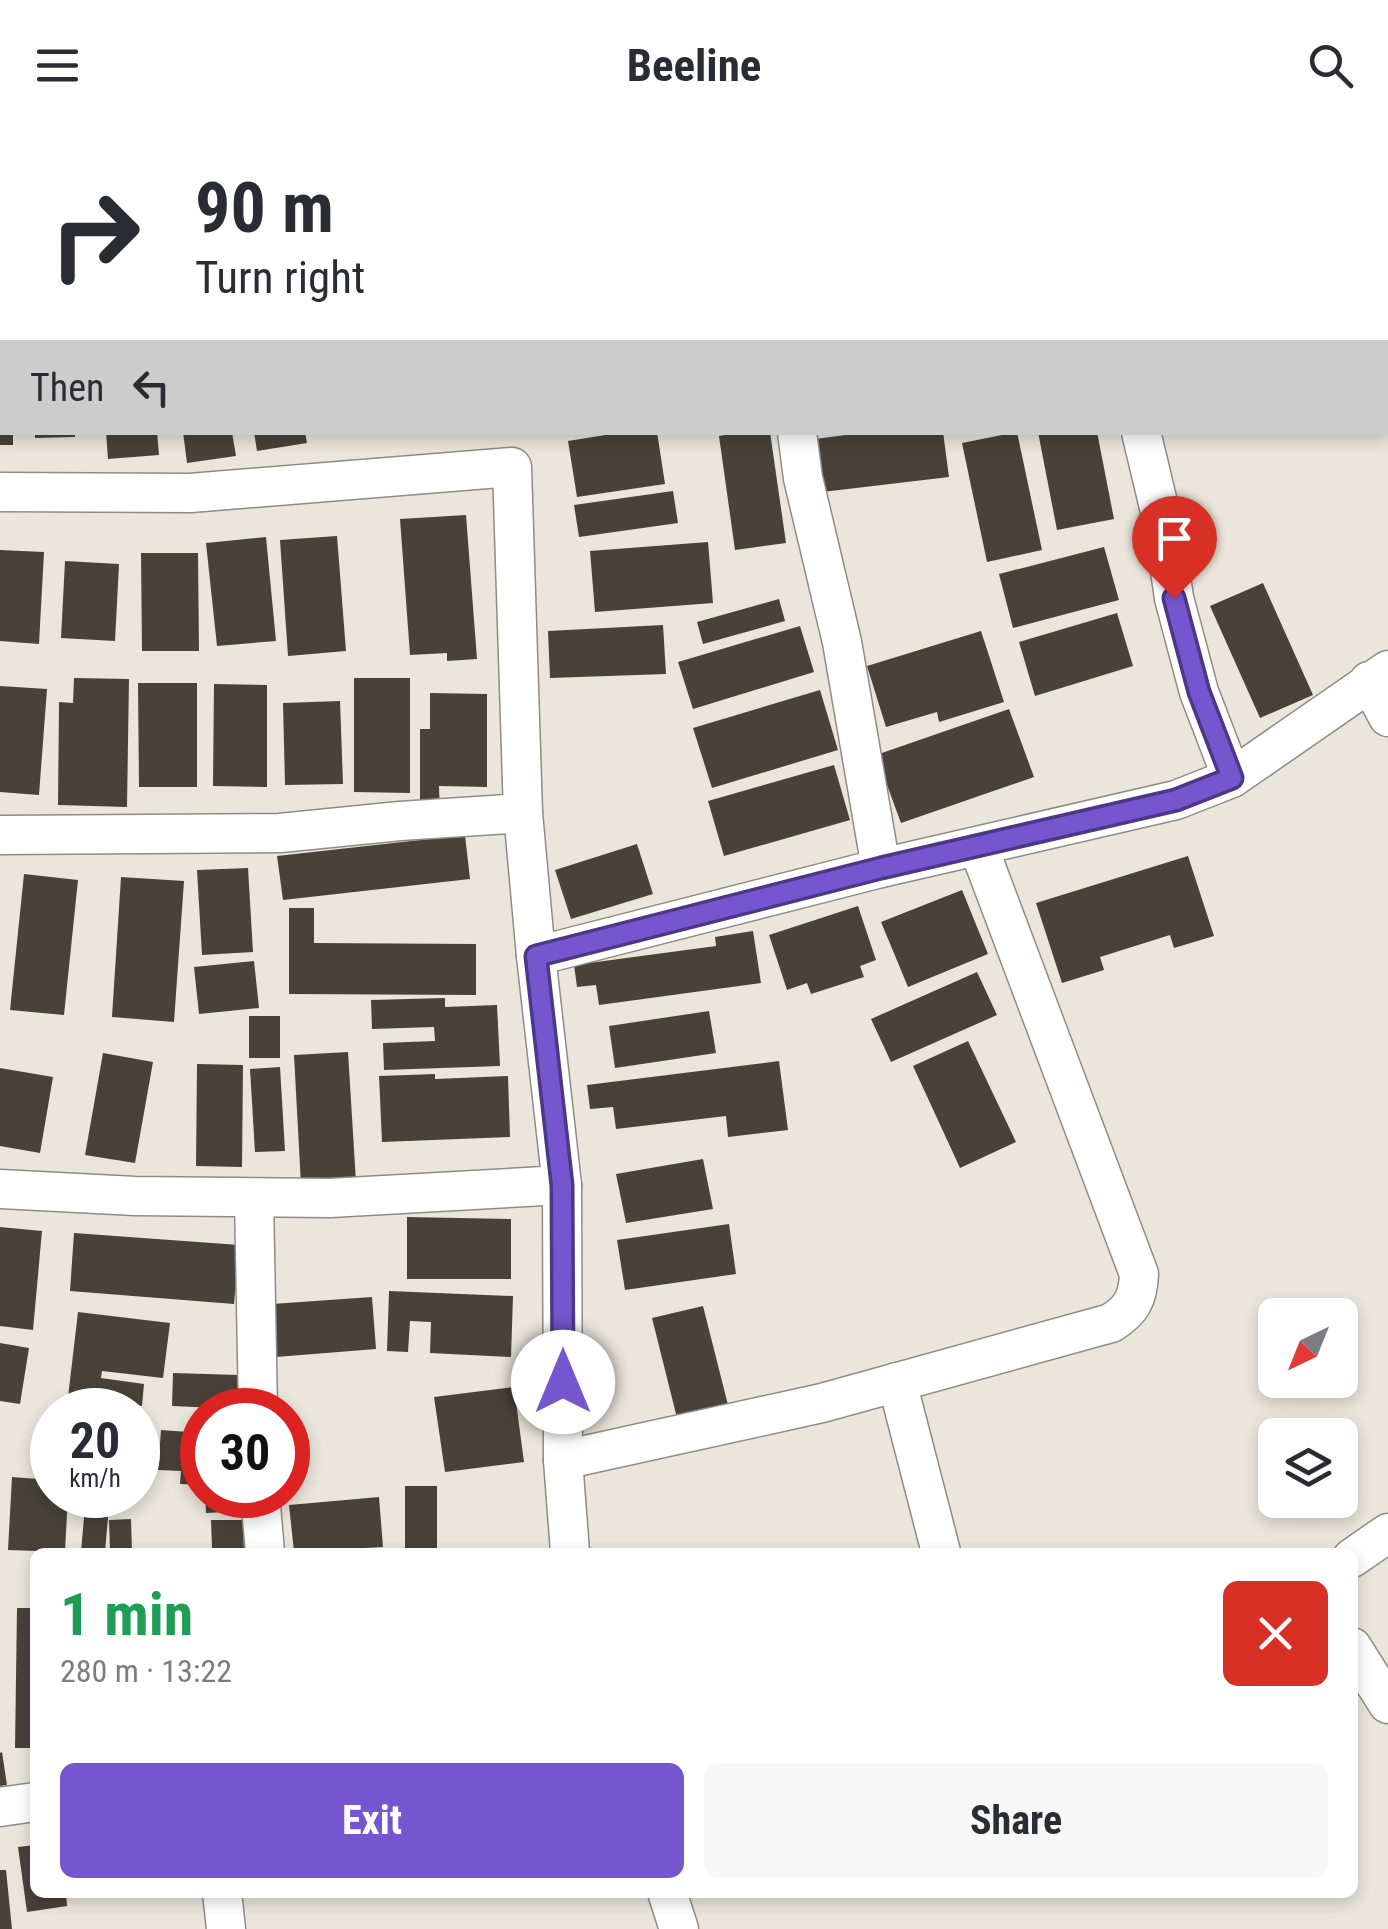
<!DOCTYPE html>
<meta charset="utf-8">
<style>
:root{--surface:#fff;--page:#f7f7f7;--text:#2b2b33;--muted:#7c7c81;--accent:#7656cf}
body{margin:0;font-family:"Roboto Condensed",sans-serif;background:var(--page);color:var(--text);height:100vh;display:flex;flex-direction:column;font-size:38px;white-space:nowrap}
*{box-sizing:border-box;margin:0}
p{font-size:32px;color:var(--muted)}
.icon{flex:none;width:55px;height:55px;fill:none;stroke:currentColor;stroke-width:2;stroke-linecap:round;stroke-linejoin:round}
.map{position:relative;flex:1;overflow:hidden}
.sheet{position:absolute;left:30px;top:1418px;width:1328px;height:350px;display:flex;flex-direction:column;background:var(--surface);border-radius:15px;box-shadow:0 5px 15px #0003}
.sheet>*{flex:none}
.banner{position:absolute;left:0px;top:0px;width:1390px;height:305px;box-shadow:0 5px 15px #0003;background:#fff;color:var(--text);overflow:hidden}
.needle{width:65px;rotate:223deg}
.buttons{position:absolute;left:1258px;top:1168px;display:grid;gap:20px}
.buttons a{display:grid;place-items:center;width:100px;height:100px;border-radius:15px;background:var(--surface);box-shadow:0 5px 15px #0003;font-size:50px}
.speed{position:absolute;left:30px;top:1258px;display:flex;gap:20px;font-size:50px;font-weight:700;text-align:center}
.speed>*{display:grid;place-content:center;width:130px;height:130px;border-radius:50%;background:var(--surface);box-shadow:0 5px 15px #0003;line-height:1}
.speed small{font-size:25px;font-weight:400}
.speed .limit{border:15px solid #d22;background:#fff;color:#111}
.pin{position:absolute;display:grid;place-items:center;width:85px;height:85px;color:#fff;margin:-102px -42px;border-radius:50% 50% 50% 0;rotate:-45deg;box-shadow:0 0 10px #0007}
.pin .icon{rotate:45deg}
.me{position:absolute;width:110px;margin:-55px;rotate:0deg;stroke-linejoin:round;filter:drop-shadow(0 0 8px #0008)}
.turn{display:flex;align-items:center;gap:35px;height:210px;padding:0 30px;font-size:45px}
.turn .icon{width:130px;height:130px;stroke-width:2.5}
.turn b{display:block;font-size:70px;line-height:85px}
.then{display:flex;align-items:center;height:95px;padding:0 30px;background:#0003;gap:20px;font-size:38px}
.round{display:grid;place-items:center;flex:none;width:105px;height:105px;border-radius:15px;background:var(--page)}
.overview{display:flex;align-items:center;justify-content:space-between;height:170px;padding:0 30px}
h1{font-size:60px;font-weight:700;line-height:75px;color:#1e9e55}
.primary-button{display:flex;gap:20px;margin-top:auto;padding:20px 30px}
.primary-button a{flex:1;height:115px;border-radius:15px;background:var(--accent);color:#fff;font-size:40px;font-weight:700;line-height:115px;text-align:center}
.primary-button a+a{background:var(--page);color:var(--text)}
header{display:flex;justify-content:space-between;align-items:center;height:130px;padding:0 30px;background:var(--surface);font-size:45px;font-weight:700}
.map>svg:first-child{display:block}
.building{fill:#49423b}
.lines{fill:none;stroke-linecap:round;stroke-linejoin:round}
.minor-casing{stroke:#908c82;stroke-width:41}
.minor{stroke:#fff;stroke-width:38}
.route-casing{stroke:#4d3887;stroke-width:25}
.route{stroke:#7656cf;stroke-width:18}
</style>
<header><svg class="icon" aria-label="menu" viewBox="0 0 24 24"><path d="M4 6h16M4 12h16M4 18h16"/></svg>Beeline<svg class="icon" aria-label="search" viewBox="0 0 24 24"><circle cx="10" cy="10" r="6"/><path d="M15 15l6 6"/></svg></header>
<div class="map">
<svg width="1388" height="1799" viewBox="0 0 1388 1799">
<rect width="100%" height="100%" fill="#ebe6db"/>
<!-- building -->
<g class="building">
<rect x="0" y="302" width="13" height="13"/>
<polygon points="35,302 75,302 75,307 35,308"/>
<polygon points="106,302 157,302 159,325 108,329"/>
<polygon points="183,302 232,302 236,326 187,333"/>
<polygon points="254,302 305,302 307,313 257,321"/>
<polygon points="624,302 657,302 665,354 577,367 568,311"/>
<polygon points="742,302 770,302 786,413 735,420 719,306"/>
<polygon points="868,302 943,302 949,347 814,363 808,310"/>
<polygon points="1017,302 1042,420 987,432 962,313"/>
<polygon points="1038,302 1097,302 1114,389 1057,400"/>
<polygon points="673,361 678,393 579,407 574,375"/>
<polygon points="466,385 477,529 447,531 447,523 410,525 400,389"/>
<polygon points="337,406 346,521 288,526 280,410"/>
<polygon points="266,407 276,511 217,516 206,413"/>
<polygon points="708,412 713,473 595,482 590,421"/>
<polygon points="1104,417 1119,470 1013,498 999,444"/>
<polygon points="0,420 44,422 39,514 0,511"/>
<polygon points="141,423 198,423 199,521 142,521"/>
<polygon points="65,431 119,434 115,511 61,508"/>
<polygon points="1263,453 1313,565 1260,588 1210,476"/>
<polygon points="779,469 785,491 703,514 697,492"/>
<polygon points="1117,483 1133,536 1035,566 1019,512"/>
<polygon points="663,495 666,544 550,548 548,501"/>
<polygon points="800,496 814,542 693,579 678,532"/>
<polygon points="981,501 1004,572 939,592 937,582 886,597 867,536"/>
<polygon points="74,548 129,549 127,677 58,675 59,572 73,573"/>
<polygon points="354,548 410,548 410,663 354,662"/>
<polygon points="138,553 197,553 197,657 139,657"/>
<polygon points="214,554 267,555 267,657 213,656"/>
<polygon points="0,556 47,559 39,665 0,662"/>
<polygon points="820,560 838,620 712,658 693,598"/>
<polygon points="430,563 487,564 487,657 439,656 440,685 420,685 420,599 430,599"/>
<polygon points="340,571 343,654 285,655 283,573"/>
<polygon points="1009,579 1034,647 901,693 876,625"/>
<polygon points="834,635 850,690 724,726 708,671"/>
<polygon points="465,705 470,749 283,770 277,726"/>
<polygon points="637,714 653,764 571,789 555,740"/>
<polygon points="1188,726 1214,806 1174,818 1170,805 1100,827 1104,840 1062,853 1036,773"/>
<polygon points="248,738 253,822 202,825 197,740"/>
<polygon points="24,744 78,750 64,885 10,880"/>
<polygon points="121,747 184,751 174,892 112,887"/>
<polygon points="962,760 988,824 908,857 881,792"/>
<polygon points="858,776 876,830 860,836 864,847 811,864 807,853 787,860 769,805"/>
<polygon points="289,778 314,778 314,813 476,814 476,865 289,864"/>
<polygon points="753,801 761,853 599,875 596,855 577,857 574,835 716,816 715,807"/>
<polygon points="254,831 259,878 199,884 194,837"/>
<polygon points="977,842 997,885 891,932 871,889"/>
<polygon points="445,868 445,877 497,875 500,936 384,940 383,913 435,911 434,897 372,899 371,870"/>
<polygon points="709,881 716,923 615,938 609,896"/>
<rect x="249" y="886" width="31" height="42"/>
<polygon points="968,911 1016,1012 960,1038 913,936"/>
<polygon points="348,922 356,1052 301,1055 294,925"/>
<polygon points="103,923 153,932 135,1033 85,1025"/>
<polygon points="779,931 788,1000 728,1007 726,986 616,999 613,977 590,979 587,955"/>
<polygon points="197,934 243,935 242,1037 196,1036"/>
<polygon points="280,937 285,1021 255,1022 250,939"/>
<polygon points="0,938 53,947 40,1023 0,1016"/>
<polygon points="435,944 435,949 508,946 510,1007 382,1012 379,946"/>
<polygon points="703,1029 713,1079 626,1093 616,1044"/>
<polygon points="407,1087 511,1089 511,1149 407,1149"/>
<polygon points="729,1094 736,1144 625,1160 617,1110"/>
<polygon points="0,1097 42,1101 33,1200 0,1196"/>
<polygon points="74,1103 239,1115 234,1174 70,1161"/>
<polygon points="389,1161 513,1166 511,1227 430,1223 431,1192 410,1191 408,1222 387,1221"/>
<polygon points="372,1167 376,1219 276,1227 272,1174"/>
<polygon points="703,1176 729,1279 678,1292 652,1188"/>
<polygon points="78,1182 170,1193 163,1248 102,1241 101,1248 144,1254 142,1276 68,1267"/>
<polygon points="0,1213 29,1218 20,1274 0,1271"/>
<polygon points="173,1243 239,1245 239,1279 172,1276"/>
<polygon points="514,1257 524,1332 445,1342 434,1267"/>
<polygon points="54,1273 90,1277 90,1280 53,1280"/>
<polygon points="161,1300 202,1303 202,1355 180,1354 181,1341 158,1340"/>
<polygon points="45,1326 52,1326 52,1340 43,1339"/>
<polygon points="12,1347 52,1350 52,1365 68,1365 65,1422 8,1420"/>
<rect x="405" y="1356" width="32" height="66"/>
<polygon points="86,1365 110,1365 105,1422 81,1422"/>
<polygon points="205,1365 243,1365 244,1381 206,1383"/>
<polygon points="379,1367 383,1417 294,1422 289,1375"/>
<polygon points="131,1389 132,1422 110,1422 109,1390"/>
<polygon points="211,1390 243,1390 244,1422 175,1422 175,1419 212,1418"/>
<polygon points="17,1478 35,1478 35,1618 15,1618"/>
<polygon points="2,1622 7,1655 0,1656 0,1623"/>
<polygon points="35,1715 35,1762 66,1762 67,1776 27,1782 18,1717"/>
<polygon points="0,1740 6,1740 12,1799 0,1799"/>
</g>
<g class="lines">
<defs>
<g id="minor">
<polyline points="467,0 467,2"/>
<polyline points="1084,0 1085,2"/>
<polyline points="28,2 40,0"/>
<polyline points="797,302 803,348 842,512 881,738"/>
<polyline points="0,362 190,363 512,337 523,683 536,826 881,738 1176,670 1232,648 1199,562 1174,468 1164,398 1141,302"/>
<polyline points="1369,551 1388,587"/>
<polyline points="1232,648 1388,540"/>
<polyline points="0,705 280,703 400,691 523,683"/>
<polyline points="536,826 562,1055 563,1330 570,1422"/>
<polyline points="0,1059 135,1066 330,1068 562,1055"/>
<polyline points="254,1068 258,1280"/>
<polyline points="897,1252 941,1422"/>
<path d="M563,1330L822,1273L1111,1193C1132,1180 1138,1168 1139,1144L978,716"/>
<polyline points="260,1365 265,1422"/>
<polyline points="1352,1428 1388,1403"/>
<polyline points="1352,1517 1388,1574"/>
<polyline points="0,1677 35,1672"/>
<polyline points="222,1762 226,1799"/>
<polyline points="667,1762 679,1799"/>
</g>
</defs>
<!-- minor casing -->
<use href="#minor" class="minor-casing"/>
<!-- minor -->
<use href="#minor" class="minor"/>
</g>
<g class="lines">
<defs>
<polyline id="route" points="563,1252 562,1055 536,826 881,738 1176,670 1232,648 1199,562 1174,468"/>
</defs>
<!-- route casing -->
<use href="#route" class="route-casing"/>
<!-- route -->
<use href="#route" class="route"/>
</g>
</svg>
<div class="buttons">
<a><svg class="needle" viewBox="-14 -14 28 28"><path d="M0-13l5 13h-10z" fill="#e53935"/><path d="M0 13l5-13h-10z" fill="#7c7c81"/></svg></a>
<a><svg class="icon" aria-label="layers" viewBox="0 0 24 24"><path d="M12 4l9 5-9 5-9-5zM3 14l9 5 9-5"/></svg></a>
</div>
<div class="speed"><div>20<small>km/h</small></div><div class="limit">30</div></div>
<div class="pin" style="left:1174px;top:468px;background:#d93025"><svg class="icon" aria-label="arrive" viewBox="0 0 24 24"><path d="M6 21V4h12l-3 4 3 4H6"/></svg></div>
<svg class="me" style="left:563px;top:1252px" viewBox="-20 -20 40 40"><circle r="19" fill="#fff"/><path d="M0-13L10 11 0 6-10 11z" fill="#7656cf"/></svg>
<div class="banner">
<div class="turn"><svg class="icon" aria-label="right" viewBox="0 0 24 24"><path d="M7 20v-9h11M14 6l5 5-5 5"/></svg><div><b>90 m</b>Turn right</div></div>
<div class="then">Then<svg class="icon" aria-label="left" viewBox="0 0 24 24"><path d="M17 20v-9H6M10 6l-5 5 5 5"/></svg></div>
</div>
<section class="sheet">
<div class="overview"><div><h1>1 min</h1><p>280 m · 13:22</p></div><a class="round" style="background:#d93025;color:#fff"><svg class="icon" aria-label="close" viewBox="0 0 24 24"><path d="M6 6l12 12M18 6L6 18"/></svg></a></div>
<div class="primary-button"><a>Exit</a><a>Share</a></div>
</section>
</div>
